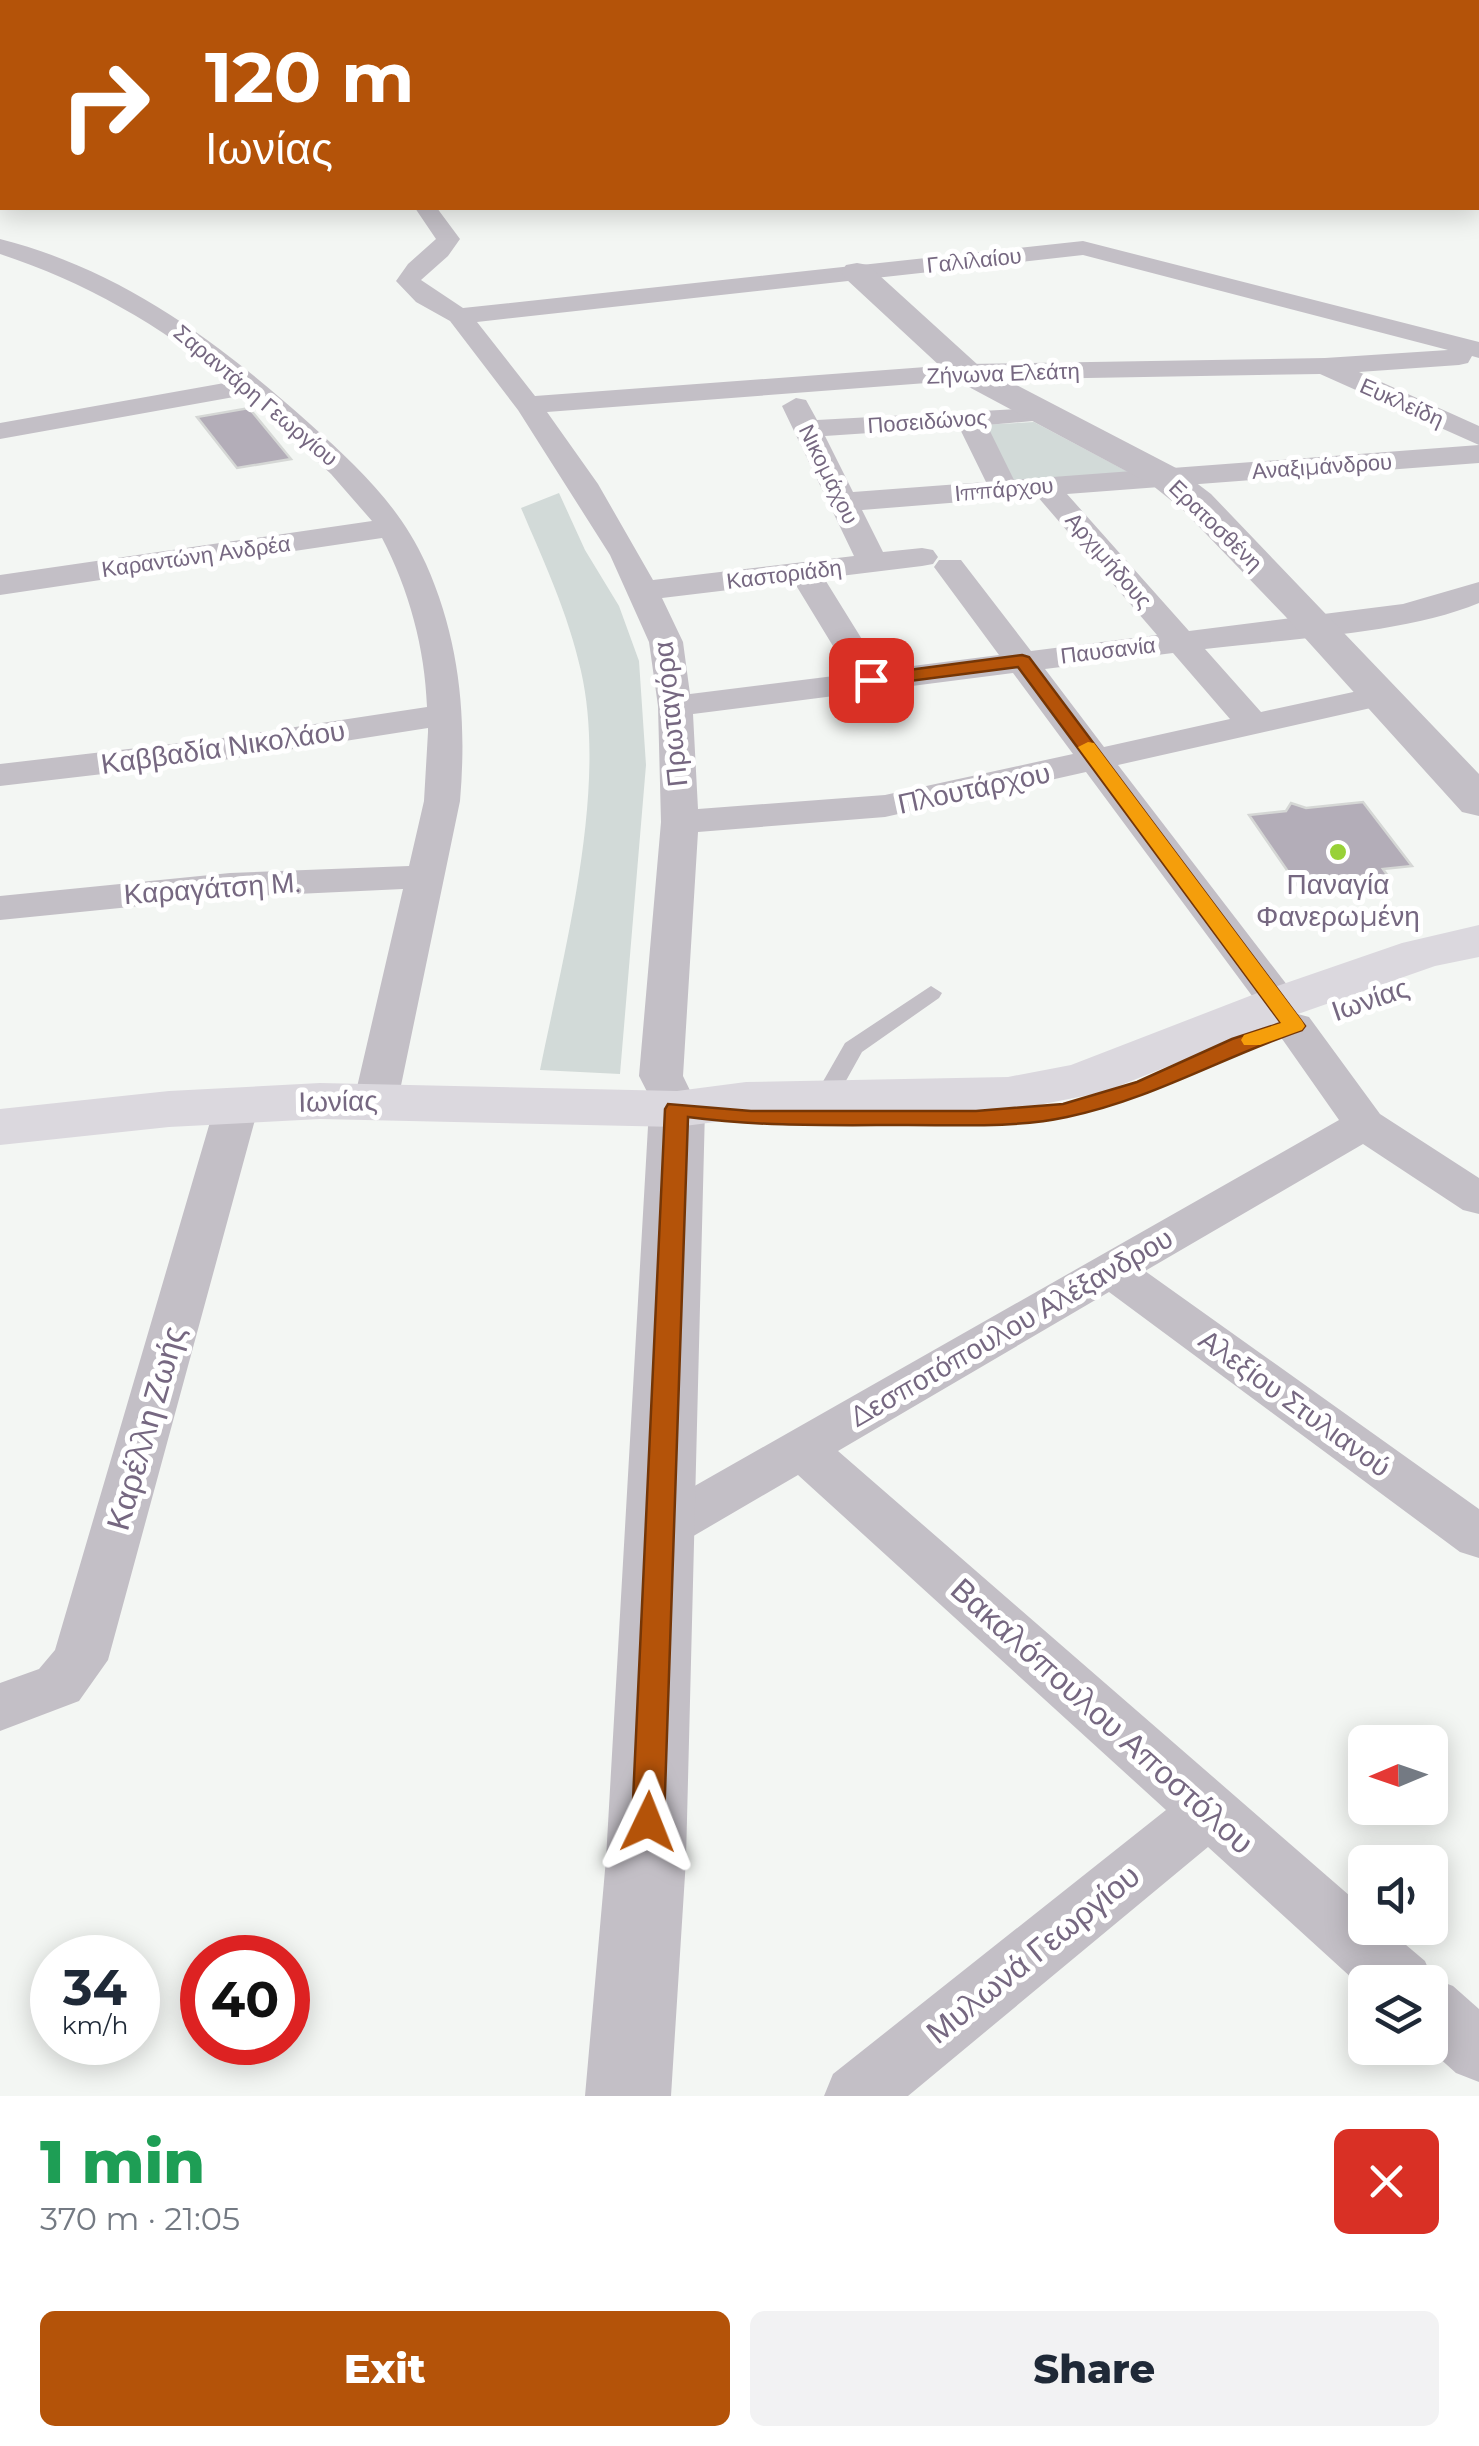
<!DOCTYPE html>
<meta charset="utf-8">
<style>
:root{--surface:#fff;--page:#f2f2f3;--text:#1f2937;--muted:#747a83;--accent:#b45309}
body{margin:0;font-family:Montserrat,sans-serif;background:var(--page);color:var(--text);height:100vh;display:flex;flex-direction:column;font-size:38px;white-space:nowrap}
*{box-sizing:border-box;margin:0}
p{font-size:32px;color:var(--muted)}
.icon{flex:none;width:55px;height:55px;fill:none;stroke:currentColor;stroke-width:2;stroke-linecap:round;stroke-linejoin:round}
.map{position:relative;height:2096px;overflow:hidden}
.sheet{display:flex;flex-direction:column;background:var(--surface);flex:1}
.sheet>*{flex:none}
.guide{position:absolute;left:0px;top:0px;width:1480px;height:210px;box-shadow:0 5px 25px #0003;background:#b45309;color:#fff;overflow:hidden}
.needle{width:65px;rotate:268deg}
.fabs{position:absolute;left:1348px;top:1725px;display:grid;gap:20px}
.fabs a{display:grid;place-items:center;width:100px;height:100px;border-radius:15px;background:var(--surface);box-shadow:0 5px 25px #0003;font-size:50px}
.speed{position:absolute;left:30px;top:1935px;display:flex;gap:20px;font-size:50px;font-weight:700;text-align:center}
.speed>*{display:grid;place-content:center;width:130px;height:130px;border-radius:50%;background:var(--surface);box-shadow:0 5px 25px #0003;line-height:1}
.speed small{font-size:25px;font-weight:400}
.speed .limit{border:15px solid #d22;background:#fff;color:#111}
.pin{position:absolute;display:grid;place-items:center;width:85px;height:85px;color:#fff;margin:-42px;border-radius:20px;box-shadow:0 5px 15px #0006}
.me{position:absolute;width:110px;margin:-55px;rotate:2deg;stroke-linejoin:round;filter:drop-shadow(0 0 8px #0008)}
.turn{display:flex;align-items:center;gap:35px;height:210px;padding:0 40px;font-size:45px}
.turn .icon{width:130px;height:130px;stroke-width:2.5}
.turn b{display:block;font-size:70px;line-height:85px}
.round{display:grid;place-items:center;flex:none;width:105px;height:105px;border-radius:15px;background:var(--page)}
.summary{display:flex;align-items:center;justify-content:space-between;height:170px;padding:0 40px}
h1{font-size:60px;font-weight:800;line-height:75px;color:#1e9e55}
.primary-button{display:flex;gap:20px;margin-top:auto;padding:20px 40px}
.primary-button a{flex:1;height:115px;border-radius:15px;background:var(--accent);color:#fff;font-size:40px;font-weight:800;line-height:115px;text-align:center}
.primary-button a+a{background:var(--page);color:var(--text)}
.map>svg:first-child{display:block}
.green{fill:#d2dad8}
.building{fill:#b3adb8;stroke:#d5d7d5;stroke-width:2.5}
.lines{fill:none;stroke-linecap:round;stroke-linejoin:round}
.service{fill:#c3bfc6;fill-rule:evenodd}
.minor{fill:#c3bfc6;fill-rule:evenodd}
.tertiary{fill:#c3bfc6;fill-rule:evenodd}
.secondary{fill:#dbd8de;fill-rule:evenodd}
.route{fill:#b45309;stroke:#753606;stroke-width:2.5}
.slow{fill:#f59e0b}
.poi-dot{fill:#98d137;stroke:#fff;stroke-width:4}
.labels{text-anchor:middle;stroke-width:10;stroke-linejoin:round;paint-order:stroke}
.far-street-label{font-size:22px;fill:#766881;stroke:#fff}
.street-label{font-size:28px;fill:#766881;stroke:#fff}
.poi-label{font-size:28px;fill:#766881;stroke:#fff}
.near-street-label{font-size:32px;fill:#766881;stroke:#fff}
</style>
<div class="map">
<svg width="1479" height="2096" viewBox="0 0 1479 2096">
<rect width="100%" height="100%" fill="#f3f6f3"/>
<!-- green -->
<g class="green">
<polygon points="1034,422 1130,473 1009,482 980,425"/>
<path d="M559,493L585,550L619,606L639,661L646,765L620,1074L540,1070C564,951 608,790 581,671C568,613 544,562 521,508Z"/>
</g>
<!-- building -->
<g class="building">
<polygon points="249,408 291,459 237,468 197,417"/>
<polygon points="1363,802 1412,866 1383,869 1390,879 1300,889 1249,815 1286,811 1291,803 1306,808"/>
</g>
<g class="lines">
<!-- service -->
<polygon class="service" points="931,986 942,993 939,998 862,1052 833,1104 817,1104 813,1099 845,1043"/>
<!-- minor -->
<g class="minor">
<path d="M415,208H437L460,239L448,256L421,280L463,308L1083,241L1479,342V358L1472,356L1468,363L1459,365L1359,372L1479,426V463L1067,494L1189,631L1403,604L1479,582V603C1405,634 1286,639 1205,649L1261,712L1381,686L1393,689L1398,696L1393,703L1118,765L1294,994L1300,1003L1294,1012L1279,1015L1264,1012L1086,772L885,817L698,832L683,1076L699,1109L693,1119L677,1123L661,1119L639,1076L661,822L658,706L649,642L610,555L518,410L450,321L416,302L396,281L408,264L436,239ZM1083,255L1448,350L1325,358L966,364L535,396L477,322ZM1320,374L1479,445L1014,480L987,425L1056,419L1060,413L1056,407L817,420L806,400L796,398L782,406L854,556L653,580L598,484L547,412L966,380ZM959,427L986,482L853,492L825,436ZM1037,496L1157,635L1031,651L961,560H939L934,567L999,655L881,670L824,578L922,566L933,564L938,557L933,550L922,548L883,552L862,510ZM794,582L850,674L690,694L683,642L662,598ZM1173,653L1230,719L1104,747L1045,669ZM1013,673L1073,754L885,795L698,809L693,714Z"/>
<path d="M0,239C120,269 220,343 310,424C356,465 400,506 426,564C460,640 467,719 460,801L398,1100L391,1110L376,1114L361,1110L354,1100L403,889L230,897L0,920V896L230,873L409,866L424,801L428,732V728L223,760L0,786V764L223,738L427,707C425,648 409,590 382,538L0,595V575L372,521L331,474L245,395L0,439V423L230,382C160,325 85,282 0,254Z"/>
<polygon points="1294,1013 1309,1017 1380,1114 1479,1178 1479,1214 1463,1210 1363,1144 1145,1271 1479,1509 1479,1558 1460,1552 1109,1292 838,1451 1365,1909 1365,1928 1386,1928 1425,1961 1432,1978 1453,1986 1479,2009 1479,2082 1456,2073 1428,2048 1430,1982 1365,1982 1365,1990 1208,1847 908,2096 824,2096 833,2074 1166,1810 798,1475 678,1545 659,1551 640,1545 632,1531 640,1517 1339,1120 1273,1026 1279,1017"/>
<polygon points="237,1091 252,1095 259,1105 108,1660 79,1701 0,1731 0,1683 39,1669 55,1650 215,1105 222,1095"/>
</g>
<!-- tertiary -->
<g class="tertiary">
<polygon points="857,263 868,265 978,365 1178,469 1211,494 1479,774 1479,816 1462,812 1285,616 1183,510 1152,485 954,379 846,279 841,272 846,265"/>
<polygon points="677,1091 697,1097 705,1109 686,1859 671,2096 585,2096 606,1859 649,1109 657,1097"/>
</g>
<!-- secondary -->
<polygon class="secondary" points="1479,925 1479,957 1435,966 1298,1014 1104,1092 1008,1111 746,1118 677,1127 320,1119 169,1127 0,1145 0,1109 169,1091 320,1083 677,1091 746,1082 1008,1077 1071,1065 1260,992 1402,943"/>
</g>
<!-- route -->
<path class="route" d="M1022,655L1029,657L1305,1026L1302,1030C1223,1057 1150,1100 1067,1117C1016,1128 960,1125 908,1125C834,1125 762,1127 688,1117L664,1822L659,1832L648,1836L636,1832L632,1822L665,1109L668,1104L751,1111H976L1063,1104L1137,1082L1232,1039L1281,1023L1018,667L871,686L862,680L871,675Z"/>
<!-- slow -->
<polygon class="slow" points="1088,742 1094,743 1302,1021 1305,1026 1302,1030 1260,1045 1244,1045 1241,1040 1244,1035 1281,1023 1078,747"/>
<!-- markers -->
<circle class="poi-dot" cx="1338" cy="852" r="10"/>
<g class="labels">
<!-- far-street labels -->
<g class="far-street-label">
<text transform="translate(974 260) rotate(-6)" y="8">Γαλιλαίου</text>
<text transform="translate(1003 373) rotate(-2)" y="8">Ζήνωνα Ελεάτη</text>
<text transform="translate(256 395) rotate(40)" y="8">Σαραντάρη Γεωργίου</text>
<text transform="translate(1402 402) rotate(24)" y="8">Ευκλείδη</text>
<text transform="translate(927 421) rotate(-4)" y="8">Ποσειδώνος</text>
<text transform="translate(1322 466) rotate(-4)" y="8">Αναξιμάνδρου</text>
<text transform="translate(829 474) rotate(64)" y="8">Νικομάχου</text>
<text transform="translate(1004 489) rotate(-5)" y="8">Ιππάρχου</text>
<text transform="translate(1216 525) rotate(44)" y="8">Ερατοσθένη</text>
<text transform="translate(196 556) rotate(-8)" y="8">Καραντώνη Ανδρέα</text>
<text transform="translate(1109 560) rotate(49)" y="8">Αρχιμήδους</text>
<text transform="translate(784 574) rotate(-7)" y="8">Καστοριάδη</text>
<text transform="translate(1108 650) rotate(-7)" y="8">Παυσανία</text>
</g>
<!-- street labels -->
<g class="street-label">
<text transform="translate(670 714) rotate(-96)" y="10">Πρωταγόρα</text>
<text transform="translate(223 747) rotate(-8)" y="10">Καββαδία Νικολάου</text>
<text transform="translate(974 788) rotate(-12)" y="10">Πλουτάρχου</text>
<text transform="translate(212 888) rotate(-4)" y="10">Καραγάτση Μ.</text>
<text transform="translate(1370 999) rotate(-19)" y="10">Ιωνίας</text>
<text transform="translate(338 1101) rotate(-1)" y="10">Ιωνίας</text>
<text transform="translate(1011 1327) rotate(-30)" y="10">Δεσποτόπουλου Αλέξανδρου</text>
<text transform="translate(1295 1403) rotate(36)" y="10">Αλεξίου Στυλιανού</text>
</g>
<!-- poi labels -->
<g class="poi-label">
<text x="1338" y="894">Παναγία<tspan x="1338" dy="32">Φανερωμένη</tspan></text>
</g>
<!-- near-street labels -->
<g class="near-street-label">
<text transform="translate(146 1428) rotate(-74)" y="11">Καρέλλη Ζωής</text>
<text transform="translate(1102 1716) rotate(42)" y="11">Βακαλόπουλου Αποστόλου</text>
<text transform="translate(1033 1954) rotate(-39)" y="11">Μυλωνά Γεωργίου</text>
</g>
</g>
</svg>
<div class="fabs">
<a><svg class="needle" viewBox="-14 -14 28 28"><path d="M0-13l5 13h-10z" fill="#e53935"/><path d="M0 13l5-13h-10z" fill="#747a83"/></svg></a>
<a><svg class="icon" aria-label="sound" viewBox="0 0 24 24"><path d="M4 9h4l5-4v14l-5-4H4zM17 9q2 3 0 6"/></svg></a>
<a><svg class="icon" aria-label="layers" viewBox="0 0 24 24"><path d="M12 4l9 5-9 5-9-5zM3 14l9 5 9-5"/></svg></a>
</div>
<div class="speed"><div>34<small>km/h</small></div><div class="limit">40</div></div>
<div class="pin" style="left:871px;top:680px;background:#d93025"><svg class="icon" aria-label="arrive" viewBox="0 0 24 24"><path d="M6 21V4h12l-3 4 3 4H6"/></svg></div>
<svg class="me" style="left:648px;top:1822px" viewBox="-20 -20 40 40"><path d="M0-17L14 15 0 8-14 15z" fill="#b45309" stroke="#fff" stroke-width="4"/></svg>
<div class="guide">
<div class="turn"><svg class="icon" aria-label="right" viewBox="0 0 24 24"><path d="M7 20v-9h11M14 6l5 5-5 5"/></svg><div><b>120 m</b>Ιωνίας</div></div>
</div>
</div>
<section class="sheet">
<div class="summary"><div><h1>1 min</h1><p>370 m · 21:05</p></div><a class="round" style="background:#d93025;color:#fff"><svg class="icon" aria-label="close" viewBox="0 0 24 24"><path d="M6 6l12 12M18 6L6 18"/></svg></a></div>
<div class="primary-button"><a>Exit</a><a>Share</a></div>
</section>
